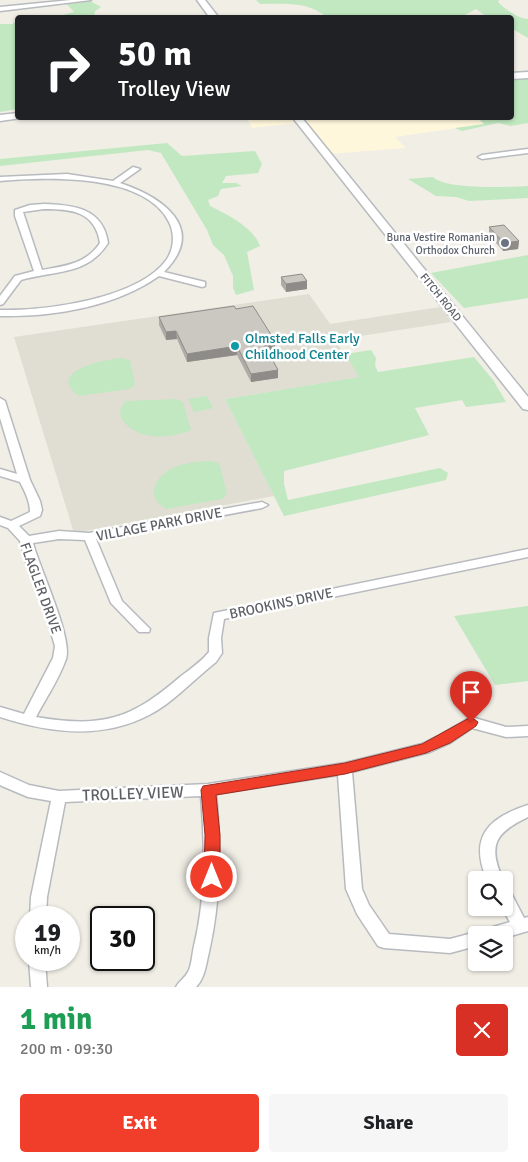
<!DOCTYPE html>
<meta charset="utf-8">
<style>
:root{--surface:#fff;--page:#f6f6f6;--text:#202124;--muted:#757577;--accent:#f03e2b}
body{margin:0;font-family:Signika,sans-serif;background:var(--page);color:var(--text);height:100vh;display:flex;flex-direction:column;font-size:19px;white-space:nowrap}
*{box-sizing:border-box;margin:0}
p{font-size:16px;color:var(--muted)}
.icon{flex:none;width:28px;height:28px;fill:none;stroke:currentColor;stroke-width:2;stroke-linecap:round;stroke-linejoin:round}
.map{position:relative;height:987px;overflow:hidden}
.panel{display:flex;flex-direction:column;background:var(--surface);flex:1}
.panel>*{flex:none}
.hud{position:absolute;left:15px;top:15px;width:499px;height:105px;border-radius:5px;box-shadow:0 1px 4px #0004;background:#202124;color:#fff;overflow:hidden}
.fabs{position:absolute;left:468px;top:871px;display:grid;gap:10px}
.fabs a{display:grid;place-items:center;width:45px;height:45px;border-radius:5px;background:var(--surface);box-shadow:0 1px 4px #0004;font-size:25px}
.speed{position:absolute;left:15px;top:906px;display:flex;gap:10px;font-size:25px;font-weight:700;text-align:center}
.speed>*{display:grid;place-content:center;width:65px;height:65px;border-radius:50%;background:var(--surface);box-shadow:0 1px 4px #0004;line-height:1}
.speed small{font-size:12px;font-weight:400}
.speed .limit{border:2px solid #111;border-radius:8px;background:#fff;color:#111}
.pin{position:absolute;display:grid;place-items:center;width:42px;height:42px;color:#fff;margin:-51px -21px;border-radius:50% 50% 50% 0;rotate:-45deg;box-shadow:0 0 5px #0007}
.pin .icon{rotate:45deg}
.me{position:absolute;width:55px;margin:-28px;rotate:0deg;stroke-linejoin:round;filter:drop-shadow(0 0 4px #0008)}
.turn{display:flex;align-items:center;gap:18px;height:105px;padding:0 20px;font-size:22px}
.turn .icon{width:65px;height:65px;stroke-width:2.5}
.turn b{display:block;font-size:35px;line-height:42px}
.round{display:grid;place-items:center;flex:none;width:52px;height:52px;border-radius:5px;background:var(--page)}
.head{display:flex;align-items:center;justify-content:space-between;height:85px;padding:0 20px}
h1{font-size:30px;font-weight:800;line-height:38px;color:#1e9e55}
.primary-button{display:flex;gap:10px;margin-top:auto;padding:10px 20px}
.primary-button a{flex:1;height:58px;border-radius:5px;background:var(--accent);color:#fff;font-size:20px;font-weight:800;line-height:58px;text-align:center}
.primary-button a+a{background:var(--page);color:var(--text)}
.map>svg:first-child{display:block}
.commercial{fill:#fff7db}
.education{fill:#e0ddd3}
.green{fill:#c1e8c1}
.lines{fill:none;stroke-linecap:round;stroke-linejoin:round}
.minor-casing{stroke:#b7bbbf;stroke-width:3}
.tertiary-casing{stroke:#b7bbbf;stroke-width:3}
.minor{fill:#fff;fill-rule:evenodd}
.tertiary{fill:#fff;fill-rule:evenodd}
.wall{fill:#afaca7}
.shaded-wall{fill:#8e8c88}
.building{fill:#cbc8c2;stroke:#8e8c88}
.route{fill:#f03e2b;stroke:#9c281c}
.worship-dot{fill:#6b7280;stroke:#fff;stroke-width:2}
.culture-dot{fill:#0f9aa8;stroke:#fff;stroke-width:2}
.labels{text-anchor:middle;stroke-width:5;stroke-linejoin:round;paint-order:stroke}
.far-worship-label{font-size:11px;fill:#5b616d;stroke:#fff;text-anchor:end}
.far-street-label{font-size:11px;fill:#5d6166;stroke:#fff}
.culture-label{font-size:14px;fill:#0d838f;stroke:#fff;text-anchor:start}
.street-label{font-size:14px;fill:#5d6166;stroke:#fff}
.near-street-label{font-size:16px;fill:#5d6166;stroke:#fff}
</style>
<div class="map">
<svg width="528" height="987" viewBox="0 0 528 987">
<rect width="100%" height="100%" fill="#f0eee5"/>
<!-- commercial -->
<g class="commercial">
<polygon points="247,118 293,118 297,123 252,128"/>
<polygon points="300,118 478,118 485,124 395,137 406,148 329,154"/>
</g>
<!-- education -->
<polygon class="education" points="309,294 330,324 440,307 451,322 335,340 360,377 225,399 274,496 74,533 14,337"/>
<!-- green -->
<g class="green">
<path d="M256,0H499L498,2C505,9 517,18 528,19V38L511,28V18L487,17L476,9L461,17L324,18L326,17C309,1 282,4 260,4Z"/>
<polygon points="90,1 101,7 95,11 94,17 55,17 74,12 66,3"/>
<polygon points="17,20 17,109 0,112 0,24 13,24"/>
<polygon points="528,79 528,123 511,126 498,123 462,131 455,128 484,124 478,118 511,118 511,80"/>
<path d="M167,143L182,156L255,151L262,164L258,173L226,176L222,183H236L242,186L221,189L218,196L208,200L210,206C228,215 253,227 260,246L247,252L254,290L236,295L233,288V276L224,255L213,245L207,230L161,153L148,150L0,166V159Z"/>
<path d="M433,177C446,190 509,187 528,186V198L469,201L456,197L436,196L408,179Z"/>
<polygon points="528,255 528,298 464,308 431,273"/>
<polygon points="371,350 376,358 375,366 378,372 474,357 493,380 506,402 466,407 462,400 415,408 429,435 284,471 284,484 288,500 440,468 448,473 446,480 284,516 225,399 359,377 345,354"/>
<path d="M119,358L130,360L135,385L129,389L79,396C45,372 102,360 119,358Z"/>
<polygon points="207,396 213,408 194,412 188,399"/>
<path d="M176,399L183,402L191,430C171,439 135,441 122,419C118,412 121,407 126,401Z"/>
<path d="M208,461L219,463L227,494L222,499L166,509C159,504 153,500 154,491C158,466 188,462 208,461Z"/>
<polygon points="528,606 528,681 495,685 454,616"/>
</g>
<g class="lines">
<defs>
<g id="minor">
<polygon points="71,0 91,0 0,11 0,7"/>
<polygon points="528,149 528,153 482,159 478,157 482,155"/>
<path d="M133,167L140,169L120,183C162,197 208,228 164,272L205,282V286L202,287L159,276C115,307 53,317 0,316V310C45,311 139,299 167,259C174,248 175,234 169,222C145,173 46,177 0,181V177L67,174L113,181Z"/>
<path d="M44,204C74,205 103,208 108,243C87,276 55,270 21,280L3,304L0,305V296L15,276L34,271L15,216V210L30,205ZM44,209C71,209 95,211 100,243C86,264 65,266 42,270L23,212Z"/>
<path d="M0,398L5,401L30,480L40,501L42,510L40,516L19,526L29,536L59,531L89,533L262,502L268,505L262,508L96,539L122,601L150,629L149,632H139L111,603L85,540L59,539L33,543C39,567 73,638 66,659C59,679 46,698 36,717C102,728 130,720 180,677C190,669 201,662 209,652V638L214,613L528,549V557L224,619L221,638L222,653L216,662C194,679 174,702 149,715C102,740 49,733 0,717V707L24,714L53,658L55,646L38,588L26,562L20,541L8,528L0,525V517L11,521L30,512C30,501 25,492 20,482L0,476V469L17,474L0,418Z"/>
<path d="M471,717L506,727L528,726V736L506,737L472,728L450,743L430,752L352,772L362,889L369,905L389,934L450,939L476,932L481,934L483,930L510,922L502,908H504V889L510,891L524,918L528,917V931L504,938V935H476V946L450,953L384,948L378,946L357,914L346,889L338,775L216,794C221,848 221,899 209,952C206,964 205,978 196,987H176C179,981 185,978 188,972C192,965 192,954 194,946C206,897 205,846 201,796L65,802L47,897L46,918H30L31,897L51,801L28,797L2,786L0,785V772L29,785L59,791L208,784L345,763L422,744L440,735Z"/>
<path d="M528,805V817C494,833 488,846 503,880H487C469,838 487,818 528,805Z"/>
<polygon points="29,960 45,960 47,987 31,987"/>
</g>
<g id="tertiary">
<polygon points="197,0 205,0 219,18 210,18"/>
<polygon points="528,72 528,78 511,79 511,73"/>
<polygon points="18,113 18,118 21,118 0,121 0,115"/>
<polygon points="293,118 302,118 528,397 528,410 523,409"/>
</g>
</defs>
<!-- minor casing -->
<use href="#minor" class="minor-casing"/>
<!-- tertiary casing -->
<use href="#tertiary" class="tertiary-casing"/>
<!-- minor -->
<use href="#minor" class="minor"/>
<!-- tertiary -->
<use href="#tertiary" class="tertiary"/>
</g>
<!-- wall -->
<g class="wall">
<polygon points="489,227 519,241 518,249 503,251 489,235"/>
<polygon points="281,277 307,281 307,289 286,292 281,285"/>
<polygon points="236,309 275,341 275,349 267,350 278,370 278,378 251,382 237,355 187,362 177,339 166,340 159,325 159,317"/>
</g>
<!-- shaded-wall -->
<g class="shaded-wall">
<polygon points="519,241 518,249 503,251 504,243"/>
<polygon points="307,281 307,289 286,292 286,284"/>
<polygon points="176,331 177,339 166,340 166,332"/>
<polygon points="275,341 275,349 263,351 263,343"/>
<polygon points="237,346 237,355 187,362 187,354"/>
<polygon points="278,370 278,378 251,382 251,374"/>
</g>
<!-- building -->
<g class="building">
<polygon points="504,225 519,241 504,243 489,227"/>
<polygon points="302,274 307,281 286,284 281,277"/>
<polygon points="234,306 236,309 253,306 275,341 263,343 278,370 251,374 237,346 187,354 176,331 166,332 159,317"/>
</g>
<!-- route -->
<polygon class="route" points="471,717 478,722 476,726 450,743 426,753 345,774 216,795 220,835 220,877 218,881 212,883 206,881 204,877 205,835 201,790 203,786 345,763 422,744"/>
<!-- markers -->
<circle class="worship-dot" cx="505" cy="243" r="5"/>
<circle class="culture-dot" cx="235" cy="346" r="5"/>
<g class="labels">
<!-- far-worship labels -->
<g class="far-worship-label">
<text x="495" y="241">Buna Vestire Romanian<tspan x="495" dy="13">Orthodox Church</tspan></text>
</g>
<!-- far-street labels -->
<g class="far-street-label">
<text transform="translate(441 297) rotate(51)" y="4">FITCH ROAD</text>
</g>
<!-- culture labels -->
<g class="culture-label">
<text x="245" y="343">Olmsted Falls Early<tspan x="245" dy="16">Childhood Center</tspan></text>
</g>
<!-- street labels -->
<g class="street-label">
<text transform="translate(159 524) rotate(-11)" y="5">VILLAGE PARK DRIVE</text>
<text transform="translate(41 588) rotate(70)" y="5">FLAGLER DRIVE</text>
<text transform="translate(281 603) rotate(-12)" y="5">BROOKINS DRIVE</text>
</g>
<!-- near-street labels -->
<g class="near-street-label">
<text transform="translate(133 793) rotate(-2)" y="6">TROLLEY VIEW</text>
</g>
</g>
</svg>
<div class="fabs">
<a><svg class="icon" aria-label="search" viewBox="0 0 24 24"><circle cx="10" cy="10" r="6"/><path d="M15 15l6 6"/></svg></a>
<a><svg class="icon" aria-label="layers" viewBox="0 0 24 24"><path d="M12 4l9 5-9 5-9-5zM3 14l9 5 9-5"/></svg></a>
</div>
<div class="speed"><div>19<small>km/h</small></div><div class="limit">30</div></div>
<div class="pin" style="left:471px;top:722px;background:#d93025"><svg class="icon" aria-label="arrive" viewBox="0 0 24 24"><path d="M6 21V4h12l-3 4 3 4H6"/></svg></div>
<svg class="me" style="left:212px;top:877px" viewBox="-20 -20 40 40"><circle r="17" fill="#f03e2b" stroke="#fff" stroke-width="3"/><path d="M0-11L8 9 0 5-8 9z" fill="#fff"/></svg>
<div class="hud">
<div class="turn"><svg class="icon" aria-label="right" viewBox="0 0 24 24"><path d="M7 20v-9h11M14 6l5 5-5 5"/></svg><div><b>50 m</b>Trolley View</div></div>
</div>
</div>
<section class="panel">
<div class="head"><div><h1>1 min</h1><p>200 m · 09:30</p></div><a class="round" style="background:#d93025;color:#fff"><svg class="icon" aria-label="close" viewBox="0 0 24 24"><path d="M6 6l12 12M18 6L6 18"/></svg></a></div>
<div class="primary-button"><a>Exit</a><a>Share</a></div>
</section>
